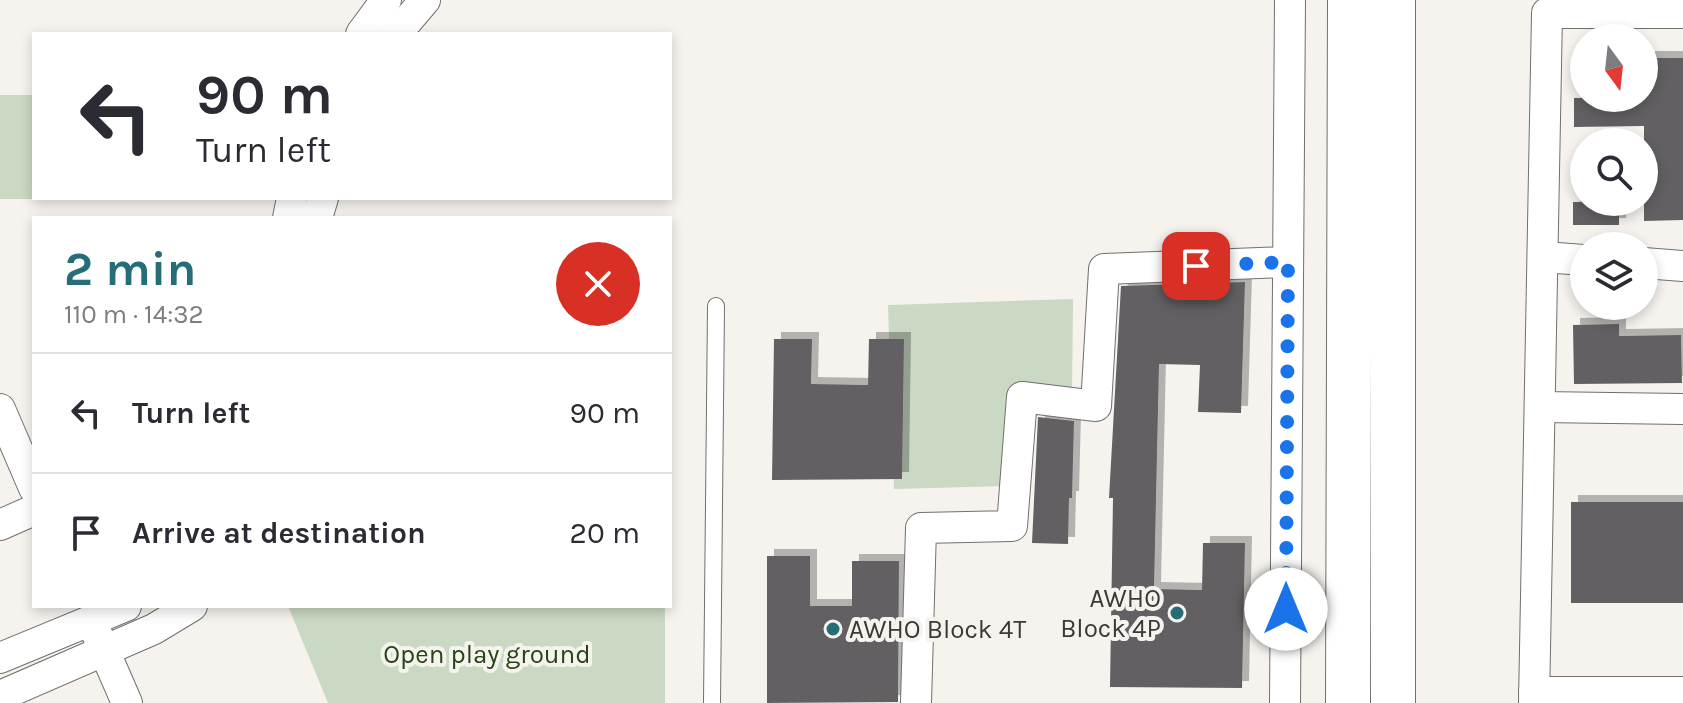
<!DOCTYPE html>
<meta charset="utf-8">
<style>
:root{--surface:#fff;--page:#f2f2f3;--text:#2b2b33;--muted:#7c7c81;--line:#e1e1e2;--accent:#256e78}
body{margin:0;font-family:Karla,sans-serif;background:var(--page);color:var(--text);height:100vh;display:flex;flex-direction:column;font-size:30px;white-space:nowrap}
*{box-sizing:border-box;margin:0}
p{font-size:26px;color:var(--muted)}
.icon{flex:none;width:44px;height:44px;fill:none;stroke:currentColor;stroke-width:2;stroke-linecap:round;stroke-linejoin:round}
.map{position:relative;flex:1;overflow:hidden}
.panel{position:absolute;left:32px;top:216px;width:640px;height:392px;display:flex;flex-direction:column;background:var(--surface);border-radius:0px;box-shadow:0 4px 12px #0003}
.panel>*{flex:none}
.guide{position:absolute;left:32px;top:32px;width:640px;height:168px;border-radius:0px;box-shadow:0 4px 12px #0003;background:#fff;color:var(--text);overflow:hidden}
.needle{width:52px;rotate:165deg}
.tools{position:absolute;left:1570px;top:24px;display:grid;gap:16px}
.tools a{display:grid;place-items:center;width:88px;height:88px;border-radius:50%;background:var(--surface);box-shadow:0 4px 12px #0003;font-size:40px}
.pin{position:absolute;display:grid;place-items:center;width:68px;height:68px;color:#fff;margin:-34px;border-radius:16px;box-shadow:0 4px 12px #0006}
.me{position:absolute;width:88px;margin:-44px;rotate:0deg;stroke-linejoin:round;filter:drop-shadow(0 0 6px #0008)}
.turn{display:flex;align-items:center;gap:28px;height:168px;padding:0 32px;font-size:36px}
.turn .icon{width:104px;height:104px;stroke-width:2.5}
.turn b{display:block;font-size:56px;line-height:68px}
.round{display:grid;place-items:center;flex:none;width:84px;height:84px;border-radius:42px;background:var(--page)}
.overview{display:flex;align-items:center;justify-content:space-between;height:136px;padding:0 32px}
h1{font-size:48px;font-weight:700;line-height:60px;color:var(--accent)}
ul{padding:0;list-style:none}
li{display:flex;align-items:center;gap:24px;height:120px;padding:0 32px;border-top:2px solid var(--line)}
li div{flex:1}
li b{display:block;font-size:30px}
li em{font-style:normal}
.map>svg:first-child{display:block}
.green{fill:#cad9c3}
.building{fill:#626063;filter:url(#shadow)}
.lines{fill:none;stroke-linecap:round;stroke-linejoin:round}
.lane-casing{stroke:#726f6c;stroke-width:18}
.street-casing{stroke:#726f6c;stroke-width:32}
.secondary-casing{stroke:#726f6c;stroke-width:46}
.lane{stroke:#fff;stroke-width:16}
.street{stroke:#fff;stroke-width:30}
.secondary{stroke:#fff;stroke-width:44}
.route{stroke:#1a73e8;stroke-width:14;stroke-dasharray:0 25.2}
.poi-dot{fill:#256e78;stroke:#f6f3ef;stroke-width:3}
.labels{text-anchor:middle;stroke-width:8;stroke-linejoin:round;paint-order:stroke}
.poi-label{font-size:26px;fill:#3b3a38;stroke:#f6f3ef;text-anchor:end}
.park-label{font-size:26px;fill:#264515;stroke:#f6f3ef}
</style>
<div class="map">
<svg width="1683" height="703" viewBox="0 0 1683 703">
<defs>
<filter id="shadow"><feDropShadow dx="7" dy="-7" stdDeviation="0" flood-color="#0004"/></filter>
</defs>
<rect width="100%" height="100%" fill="#f6f3ef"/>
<!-- green -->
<g class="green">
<polygon points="0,95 34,95 34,198 57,199 0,199"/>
<polygon points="1073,299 1072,397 1007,398 1005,486 894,489 888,305"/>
<polygon points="288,606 665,606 665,703 328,703"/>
</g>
<!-- building -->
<g class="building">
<polygon points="1644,58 1683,58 1683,220 1644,221 1644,126 1574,127 1574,98 1644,98"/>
<rect x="1573" y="202" width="46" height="23"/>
<polygon points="1245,282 1241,413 1198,412 1200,365 1159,364 1154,589 1202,590 1203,543 1245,543 1242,688 1110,687 1113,498 1109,498 1121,286"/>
<polygon points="1619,324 1619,336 1681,335 1682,383 1574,384 1573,325"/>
<polygon points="774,339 812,339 811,384 868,385 869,339 904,339 902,479 772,480"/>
<polygon points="1038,417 1074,421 1072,498 1069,498 1068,544 1032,543"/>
<rect x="1571" y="502" width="112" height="101"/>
<polygon points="767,556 810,556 810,606 852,606 852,561 899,561 898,702 767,703"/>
</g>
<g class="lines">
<defs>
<polyline id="lane" points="712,703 716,306"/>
<g id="street">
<polyline points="361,34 386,0"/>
<polyline points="396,34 425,0"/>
<polyline points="288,218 292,198"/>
<polyline points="317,218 323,198"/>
<polyline points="1543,257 1584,260"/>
<polyline points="1644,263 1683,266"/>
<polyline points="1540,407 1683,409"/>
<polyline points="0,409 34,488"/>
<polyline points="0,525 34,510"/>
<polyline points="97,634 127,703"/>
<polyline points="0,658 126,606"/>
<polyline points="1534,692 1683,692"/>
<polyline points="0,696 154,629 192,606"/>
<polyline points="916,703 921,528 1012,526 1022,397 1096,406 1104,269 1288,262"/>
<polyline points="1285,703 1290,0"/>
<polyline points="1534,703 1547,13 1683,13"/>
</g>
<g id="secondary">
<polyline points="1393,0 1393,703"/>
<polyline points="1348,703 1350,0"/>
</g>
</defs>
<!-- lane casing -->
<use href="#lane" class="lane-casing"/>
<!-- street casing -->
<use href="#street" class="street-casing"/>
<!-- secondary casing -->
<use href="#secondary" class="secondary-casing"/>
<!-- lane -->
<use href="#lane" class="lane"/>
<!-- street -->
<use href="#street" class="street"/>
<!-- secondary -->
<use href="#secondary" class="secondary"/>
</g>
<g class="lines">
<!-- route -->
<polyline class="route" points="1196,266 1288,262 1286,609"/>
</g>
<!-- markers -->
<g class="poi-dot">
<circle cx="1177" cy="613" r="8"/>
<circle cx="833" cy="629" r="8"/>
</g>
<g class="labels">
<!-- poi labels -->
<g class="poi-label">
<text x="1161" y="607">AWHO<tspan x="1161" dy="30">Block 4P</tspan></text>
<text x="849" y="638" text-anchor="start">AWHO Block 4T</text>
</g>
<!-- park labels -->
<g class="park-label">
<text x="487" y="663">Open play ground</text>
</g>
</g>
</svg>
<div class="tools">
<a><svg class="needle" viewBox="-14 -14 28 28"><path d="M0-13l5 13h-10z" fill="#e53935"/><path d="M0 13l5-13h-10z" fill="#7c7c81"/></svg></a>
<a><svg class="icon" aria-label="search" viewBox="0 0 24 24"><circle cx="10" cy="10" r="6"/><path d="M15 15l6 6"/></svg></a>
<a><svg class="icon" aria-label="layers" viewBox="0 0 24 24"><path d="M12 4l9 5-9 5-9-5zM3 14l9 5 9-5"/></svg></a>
</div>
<div class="pin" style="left:1196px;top:266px;background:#d93025"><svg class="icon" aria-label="arrive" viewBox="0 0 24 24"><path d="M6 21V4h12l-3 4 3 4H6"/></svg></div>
<svg class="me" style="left:1286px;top:609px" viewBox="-20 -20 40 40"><circle r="19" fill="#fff"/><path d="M0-13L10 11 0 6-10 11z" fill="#1a73e8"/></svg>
<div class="guide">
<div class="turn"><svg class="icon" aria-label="left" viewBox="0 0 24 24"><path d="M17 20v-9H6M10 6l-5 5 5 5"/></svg><div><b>90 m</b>Turn left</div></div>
</div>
<section class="panel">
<div class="overview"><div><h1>2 min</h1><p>110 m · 14:32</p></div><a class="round" style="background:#d93025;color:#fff"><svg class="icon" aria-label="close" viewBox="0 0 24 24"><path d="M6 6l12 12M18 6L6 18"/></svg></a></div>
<ul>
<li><svg class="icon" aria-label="left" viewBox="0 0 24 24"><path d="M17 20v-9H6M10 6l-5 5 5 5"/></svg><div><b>Turn left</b></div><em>90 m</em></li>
<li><svg class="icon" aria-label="arrive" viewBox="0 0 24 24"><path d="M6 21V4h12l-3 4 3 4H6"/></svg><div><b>Arrive at destination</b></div><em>20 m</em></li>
</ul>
</section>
</div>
